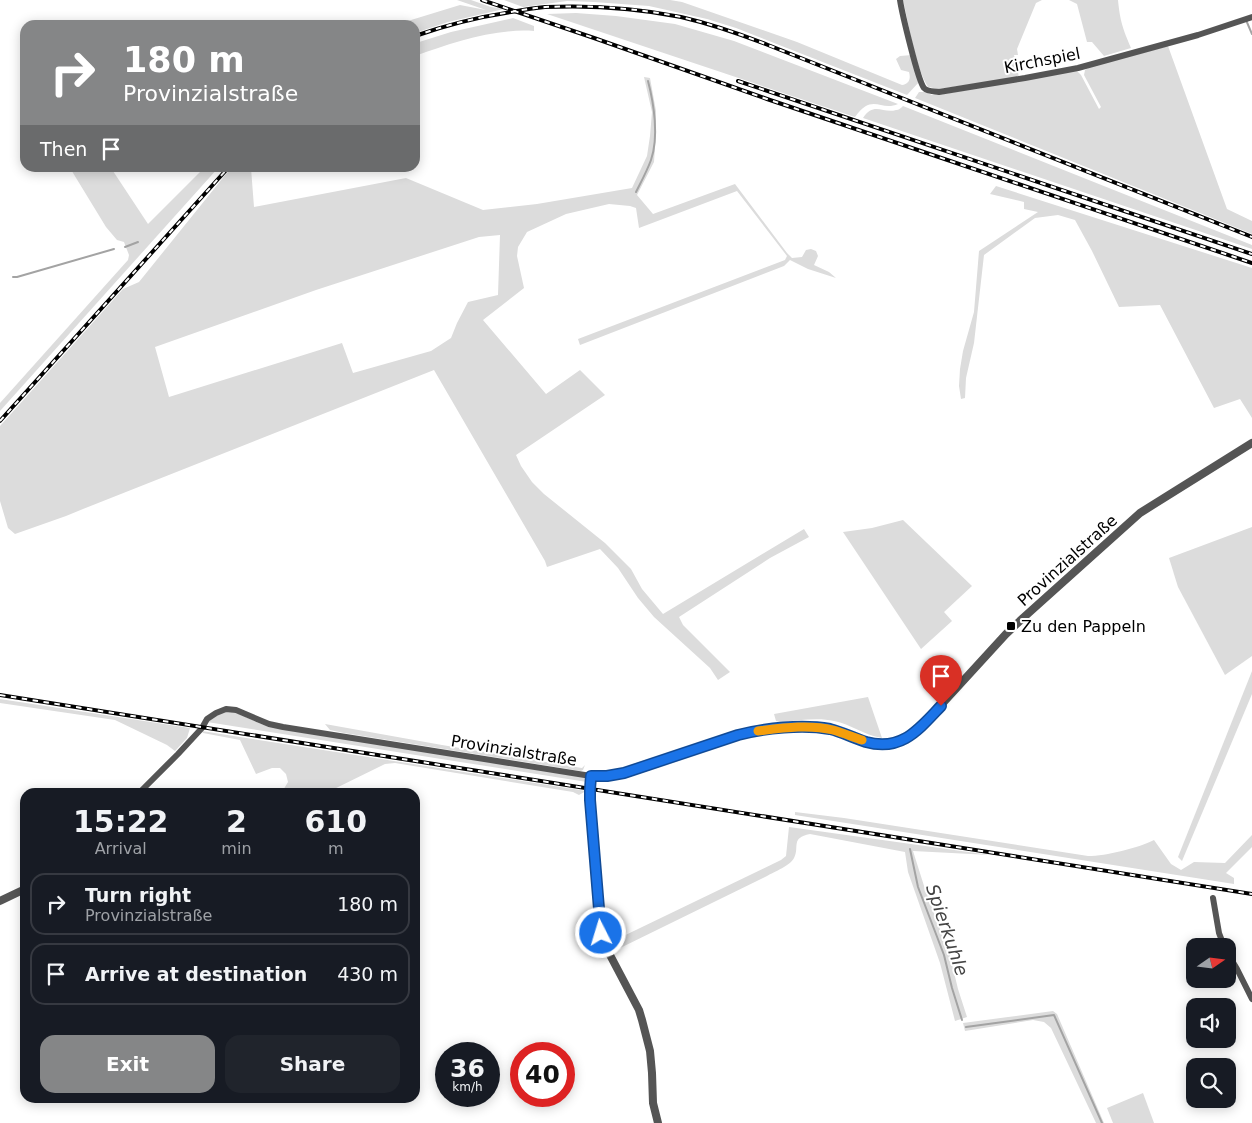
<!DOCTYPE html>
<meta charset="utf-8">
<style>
:root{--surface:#171b24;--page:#20242c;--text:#f1f3f6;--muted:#9ea1a6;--line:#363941;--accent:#858687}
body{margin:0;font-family:"DejaVu Sans",sans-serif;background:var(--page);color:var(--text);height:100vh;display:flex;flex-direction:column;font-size:19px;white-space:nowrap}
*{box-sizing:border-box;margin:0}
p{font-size:16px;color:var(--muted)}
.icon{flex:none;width:28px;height:28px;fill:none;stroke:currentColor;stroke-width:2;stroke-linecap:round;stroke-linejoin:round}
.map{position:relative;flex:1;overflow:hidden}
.sheet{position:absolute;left:20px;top:788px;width:400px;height:315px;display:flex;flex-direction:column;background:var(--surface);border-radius:15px;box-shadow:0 2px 12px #0003}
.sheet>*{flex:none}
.hud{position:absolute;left:20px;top:20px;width:400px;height:152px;border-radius:15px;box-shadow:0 2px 12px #0003;background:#858687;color:#fff;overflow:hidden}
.needle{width:32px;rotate:76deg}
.tools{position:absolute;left:1186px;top:938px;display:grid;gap:10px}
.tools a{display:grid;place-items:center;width:50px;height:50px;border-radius:10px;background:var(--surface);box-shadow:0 2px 12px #0003;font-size:25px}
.speed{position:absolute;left:435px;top:1042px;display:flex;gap:10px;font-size:25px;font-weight:700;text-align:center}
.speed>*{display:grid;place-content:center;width:65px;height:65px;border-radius:50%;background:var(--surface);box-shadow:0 2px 12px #0003;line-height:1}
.speed small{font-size:12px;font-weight:400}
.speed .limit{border:8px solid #d22;background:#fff;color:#111}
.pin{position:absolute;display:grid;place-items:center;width:42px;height:42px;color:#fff;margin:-51px -21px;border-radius:50% 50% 50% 0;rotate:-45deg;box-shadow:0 0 5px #0007}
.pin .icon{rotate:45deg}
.me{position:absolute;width:55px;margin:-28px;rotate:355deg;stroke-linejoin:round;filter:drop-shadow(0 0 4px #0008)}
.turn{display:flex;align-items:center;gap:18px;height:105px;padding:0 20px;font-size:22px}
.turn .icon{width:65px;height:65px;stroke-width:2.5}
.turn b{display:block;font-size:35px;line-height:42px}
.then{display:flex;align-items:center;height:48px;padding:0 20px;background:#0003;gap:10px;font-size:19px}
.eta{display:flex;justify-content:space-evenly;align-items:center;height:85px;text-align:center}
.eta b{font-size:30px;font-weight:600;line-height:35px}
.button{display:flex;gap:10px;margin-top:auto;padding:10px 20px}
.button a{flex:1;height:58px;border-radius:15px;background:var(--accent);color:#fff;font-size:20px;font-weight:600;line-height:58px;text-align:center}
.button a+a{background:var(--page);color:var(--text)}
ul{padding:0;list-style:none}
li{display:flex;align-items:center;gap:15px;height:62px;margin:0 10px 8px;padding:0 10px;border:2px solid var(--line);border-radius:15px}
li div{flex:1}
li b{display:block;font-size:19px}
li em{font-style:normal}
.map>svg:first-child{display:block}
.green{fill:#dcdcdc;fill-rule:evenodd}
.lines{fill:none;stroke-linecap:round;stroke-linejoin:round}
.stream{stroke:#a3a3a3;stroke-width:2}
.minor{stroke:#555;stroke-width:6}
.tertiary{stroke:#555;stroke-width:8}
.rail-casing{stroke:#000;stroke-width:4}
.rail{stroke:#fff;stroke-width:2;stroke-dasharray:5.5;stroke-linecap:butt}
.route-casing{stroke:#114b97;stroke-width:12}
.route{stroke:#1a73e8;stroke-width:9}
.slow{stroke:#f59e0b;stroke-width:9}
.poi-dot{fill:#000;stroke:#fff;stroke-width:2}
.labels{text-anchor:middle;stroke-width:4;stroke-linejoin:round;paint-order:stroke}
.street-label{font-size:16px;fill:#000;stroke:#fff}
.poi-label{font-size:16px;fill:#000;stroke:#fff;text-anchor:start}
.water-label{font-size:18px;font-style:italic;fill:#444;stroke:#fff}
</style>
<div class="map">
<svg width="1252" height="1123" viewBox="0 0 1252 1123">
<rect width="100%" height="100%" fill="#fff"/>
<!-- green -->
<g class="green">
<polygon points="457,0 471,0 491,7 504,9 448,22 415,33 415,25 398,25 411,20 460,5 486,10"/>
<path d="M504,0H670L682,2L797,42L902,85C909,84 911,79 909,72L901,70L896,59L900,56L912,55L919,82L907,95L736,28L707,19L649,6L594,2L567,1L523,7Z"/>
<path d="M903,0H1042L1036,3L1017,49L1018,55H1014L1019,77L939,89L928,87C915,66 909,25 903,0Z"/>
<path d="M1069,0H1118C1120,21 1123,29 1131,48L1104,56L1092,42H1087L1077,4Z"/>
<path d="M576,13L616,16L675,24L734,41L898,104C880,112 873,92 855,117L547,14Z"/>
<path d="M513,18L534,26V31C495,28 451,43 415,56L416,43L451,32Z"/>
<polygon points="1168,46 1227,209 1252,221 1252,234 915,98 919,92 926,92 932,95 944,94 1073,71 1077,71 1081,75 1099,109 1101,107 1084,75 1085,70 1090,67"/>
<path d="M644,77L650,78L656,111V133L654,162L637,195L653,214L735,184L787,253L792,258L802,257L806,250L811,249L816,251L818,256L814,265L829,272L836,278L808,269L790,260L784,266L580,345L578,339L785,260L787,256L737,191L639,228L636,208L630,206L609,204L566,214L527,232L518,247L517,256L524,288L483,320L546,394L580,370L605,395L516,455L521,466L532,482L544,494L605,543L631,569L642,589L663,614L804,529L809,537L770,558L679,617L683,625L730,672L718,680L710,668L654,617L638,598L618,568L600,549L547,567L545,561L434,370L83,509L66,516L15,534L8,528L0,501V426L123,289L139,282L226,174L232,168H251L254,207L406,178L483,210L537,204L632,188L647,156L650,136L652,112ZM500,235L498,295L468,302L457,323L451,338L431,351L353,373L342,343L169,397L155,347L316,290L479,237Z"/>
<path d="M903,106L1252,245V249L863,118C874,101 883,114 896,110C899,110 901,108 903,106Z"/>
<polygon points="70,168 111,168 148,224 204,168 218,168 0,411 0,403 128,260 129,255 124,242 117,240 106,227"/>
<polygon points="996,186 1252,268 1252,418 1240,399 1214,408 1160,305 1119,307 1092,251 1075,220 1058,215 1035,218 984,255 974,343 966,378 965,398 961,399 959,386 960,369 963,351 974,312 979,251 1038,212 1024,209 1024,202 990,194"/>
<polygon points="903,520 972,586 944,612 952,621 921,649 843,532 872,528"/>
<polygon points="1252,527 1252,656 1225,675 1178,587 1169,558"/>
<polygon points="1252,671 1252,694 1182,861 1178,857"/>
<path d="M868,697L882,738C863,735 851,724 834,721C817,717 797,721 780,722L776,721L774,714Z"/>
<polygon points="0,699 190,728 187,738 175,751 167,745 115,720 0,703"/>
<polygon points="228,711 239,714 261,724 286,730 583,776 587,779 587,782 207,722 212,717"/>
<polygon points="325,724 442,745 582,768 585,765 583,770 581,771 344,733 330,730"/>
<polygon points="202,731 586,791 579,795 573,792 395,763 385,764 328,792 281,792 282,792 288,782 286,774 280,768 272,768 256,774 240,740 203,733"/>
<path d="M795,812L844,818L1088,856C1106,856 1138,848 1154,840L1171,864L1181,870L1194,862L1225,863L1252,835V847L1226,873L1234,878V884L795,815Z"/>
<path d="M789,827L990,855L913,851L925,889L950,956L958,989L967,1017L955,1021L940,963L908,872L905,852L810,834C790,838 800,847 794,858C791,865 774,872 767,876L614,951L611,942L781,860L786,856Z"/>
<polygon points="1053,1011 1057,1014 1104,1123 1096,1123 1051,1028 1044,1022 1033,1020 965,1031 963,1023"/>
<polygon points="1143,1093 1154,1123 1113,1123 1107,1108"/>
</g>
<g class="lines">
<!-- stream -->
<g class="stream">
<polyline points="1246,20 1252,34"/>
<path d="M636,192C641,182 647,171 651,160C659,137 654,104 648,81"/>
<polyline points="125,247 138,242"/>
<polyline points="13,277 17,277 114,249"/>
<polyline points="910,849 918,887 944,955 952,988 962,1020"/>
<polyline points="966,1027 1054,1015 1102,1123"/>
</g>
<!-- minor -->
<g class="minor">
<path d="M900,0C902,13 918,81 924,88C928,92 934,91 939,92L1025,78L1078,68L1198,35L1252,17"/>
<polyline points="140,792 178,754 202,728 207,719 216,713 226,709 236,710 269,724 283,727 591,776"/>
<polyline points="1213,898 1219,933 1224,946"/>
<polyline points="1228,954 1237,969 1252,999"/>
</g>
<!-- tertiary -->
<g class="tertiary">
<polyline points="0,901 25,889"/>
<path d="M658,1123L653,1103L652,1073L650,1051L642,1020L639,1010L610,955L601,933L590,800V789L591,776H607L624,773C646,766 668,759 690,752C709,745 728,737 748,733C768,728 789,727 809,728C818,728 827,729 836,731C868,740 889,755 919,729L1006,634L1023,618L1140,513L1252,443"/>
</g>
<defs>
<g id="rail">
<polyline points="482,0 594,38 767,99 1252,263"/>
<path d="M415,36C446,25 478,17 511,12C522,10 533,8 545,7C590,5 637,8 681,17C711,24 740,34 768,45L1252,237"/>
<polyline points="738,81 1252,254"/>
<polyline points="0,421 228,168"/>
<polyline points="0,695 1252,894"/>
</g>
</defs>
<!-- rail casing -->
<use href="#rail" class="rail-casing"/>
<!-- rail -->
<use href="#rail" class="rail"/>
</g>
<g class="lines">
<defs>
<path id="route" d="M601,933L590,800V789L591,776H607L624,773L738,735C765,728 802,724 830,729C842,732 854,738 866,742C902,752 919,729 941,706"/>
</defs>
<!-- route casing -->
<use href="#route" class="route-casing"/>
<!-- route -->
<use href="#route" class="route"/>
<!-- slow -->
<path class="slow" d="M758,731C782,728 809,724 833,730C843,733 853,737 862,740"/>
</g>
<!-- markers -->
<rect class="poi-dot" x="1006" y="621" width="10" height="10" rx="2.5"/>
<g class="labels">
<!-- street labels -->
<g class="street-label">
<text transform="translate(1042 60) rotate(-11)" y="6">Kirchspiel</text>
<text transform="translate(1067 560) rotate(-42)" y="6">Provinzialstraße</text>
<text transform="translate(514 750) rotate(9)" y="6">Provinzialstraße</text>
</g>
<!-- poi labels -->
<g class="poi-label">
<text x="1021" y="632">Zu den Pappeln</text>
</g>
<!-- water labels -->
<g class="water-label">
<text transform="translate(947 930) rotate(71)" y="6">Spierkuhle</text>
</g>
</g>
</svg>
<div class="tools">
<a><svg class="needle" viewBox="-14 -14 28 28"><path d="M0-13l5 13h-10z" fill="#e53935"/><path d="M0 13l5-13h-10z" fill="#9ea1a6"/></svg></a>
<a><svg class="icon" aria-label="sound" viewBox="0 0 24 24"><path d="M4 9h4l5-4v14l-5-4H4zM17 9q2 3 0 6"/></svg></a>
<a><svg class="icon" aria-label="search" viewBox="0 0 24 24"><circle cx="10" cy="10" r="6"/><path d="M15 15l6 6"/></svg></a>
</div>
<div class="speed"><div>36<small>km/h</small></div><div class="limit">40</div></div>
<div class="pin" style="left:941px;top:706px;background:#d93025"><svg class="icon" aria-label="arrive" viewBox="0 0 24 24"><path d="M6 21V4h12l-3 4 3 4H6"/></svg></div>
<svg class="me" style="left:601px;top:933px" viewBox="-20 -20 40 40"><circle r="17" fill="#1a73e8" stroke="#fff" stroke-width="3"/><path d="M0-11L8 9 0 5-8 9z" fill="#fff"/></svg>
<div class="hud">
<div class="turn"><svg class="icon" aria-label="right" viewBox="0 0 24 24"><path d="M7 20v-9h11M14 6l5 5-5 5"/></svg><div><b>180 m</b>Provinzialstraße</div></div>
<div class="then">Then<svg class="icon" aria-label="arrive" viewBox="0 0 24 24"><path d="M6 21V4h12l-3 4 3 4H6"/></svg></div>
</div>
<section class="sheet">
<div class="eta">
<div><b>15:22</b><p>Arrival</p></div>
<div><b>2</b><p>min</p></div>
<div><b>610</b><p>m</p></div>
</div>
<ul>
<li><svg class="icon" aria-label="right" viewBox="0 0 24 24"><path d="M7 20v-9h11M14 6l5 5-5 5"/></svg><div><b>Turn right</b><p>Provinzialstraße</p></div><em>180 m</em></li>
<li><svg class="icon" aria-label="arrive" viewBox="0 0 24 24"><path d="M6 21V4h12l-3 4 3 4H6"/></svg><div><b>Arrive at destination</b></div><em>430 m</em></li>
</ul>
<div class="button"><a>Exit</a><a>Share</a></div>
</section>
</div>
